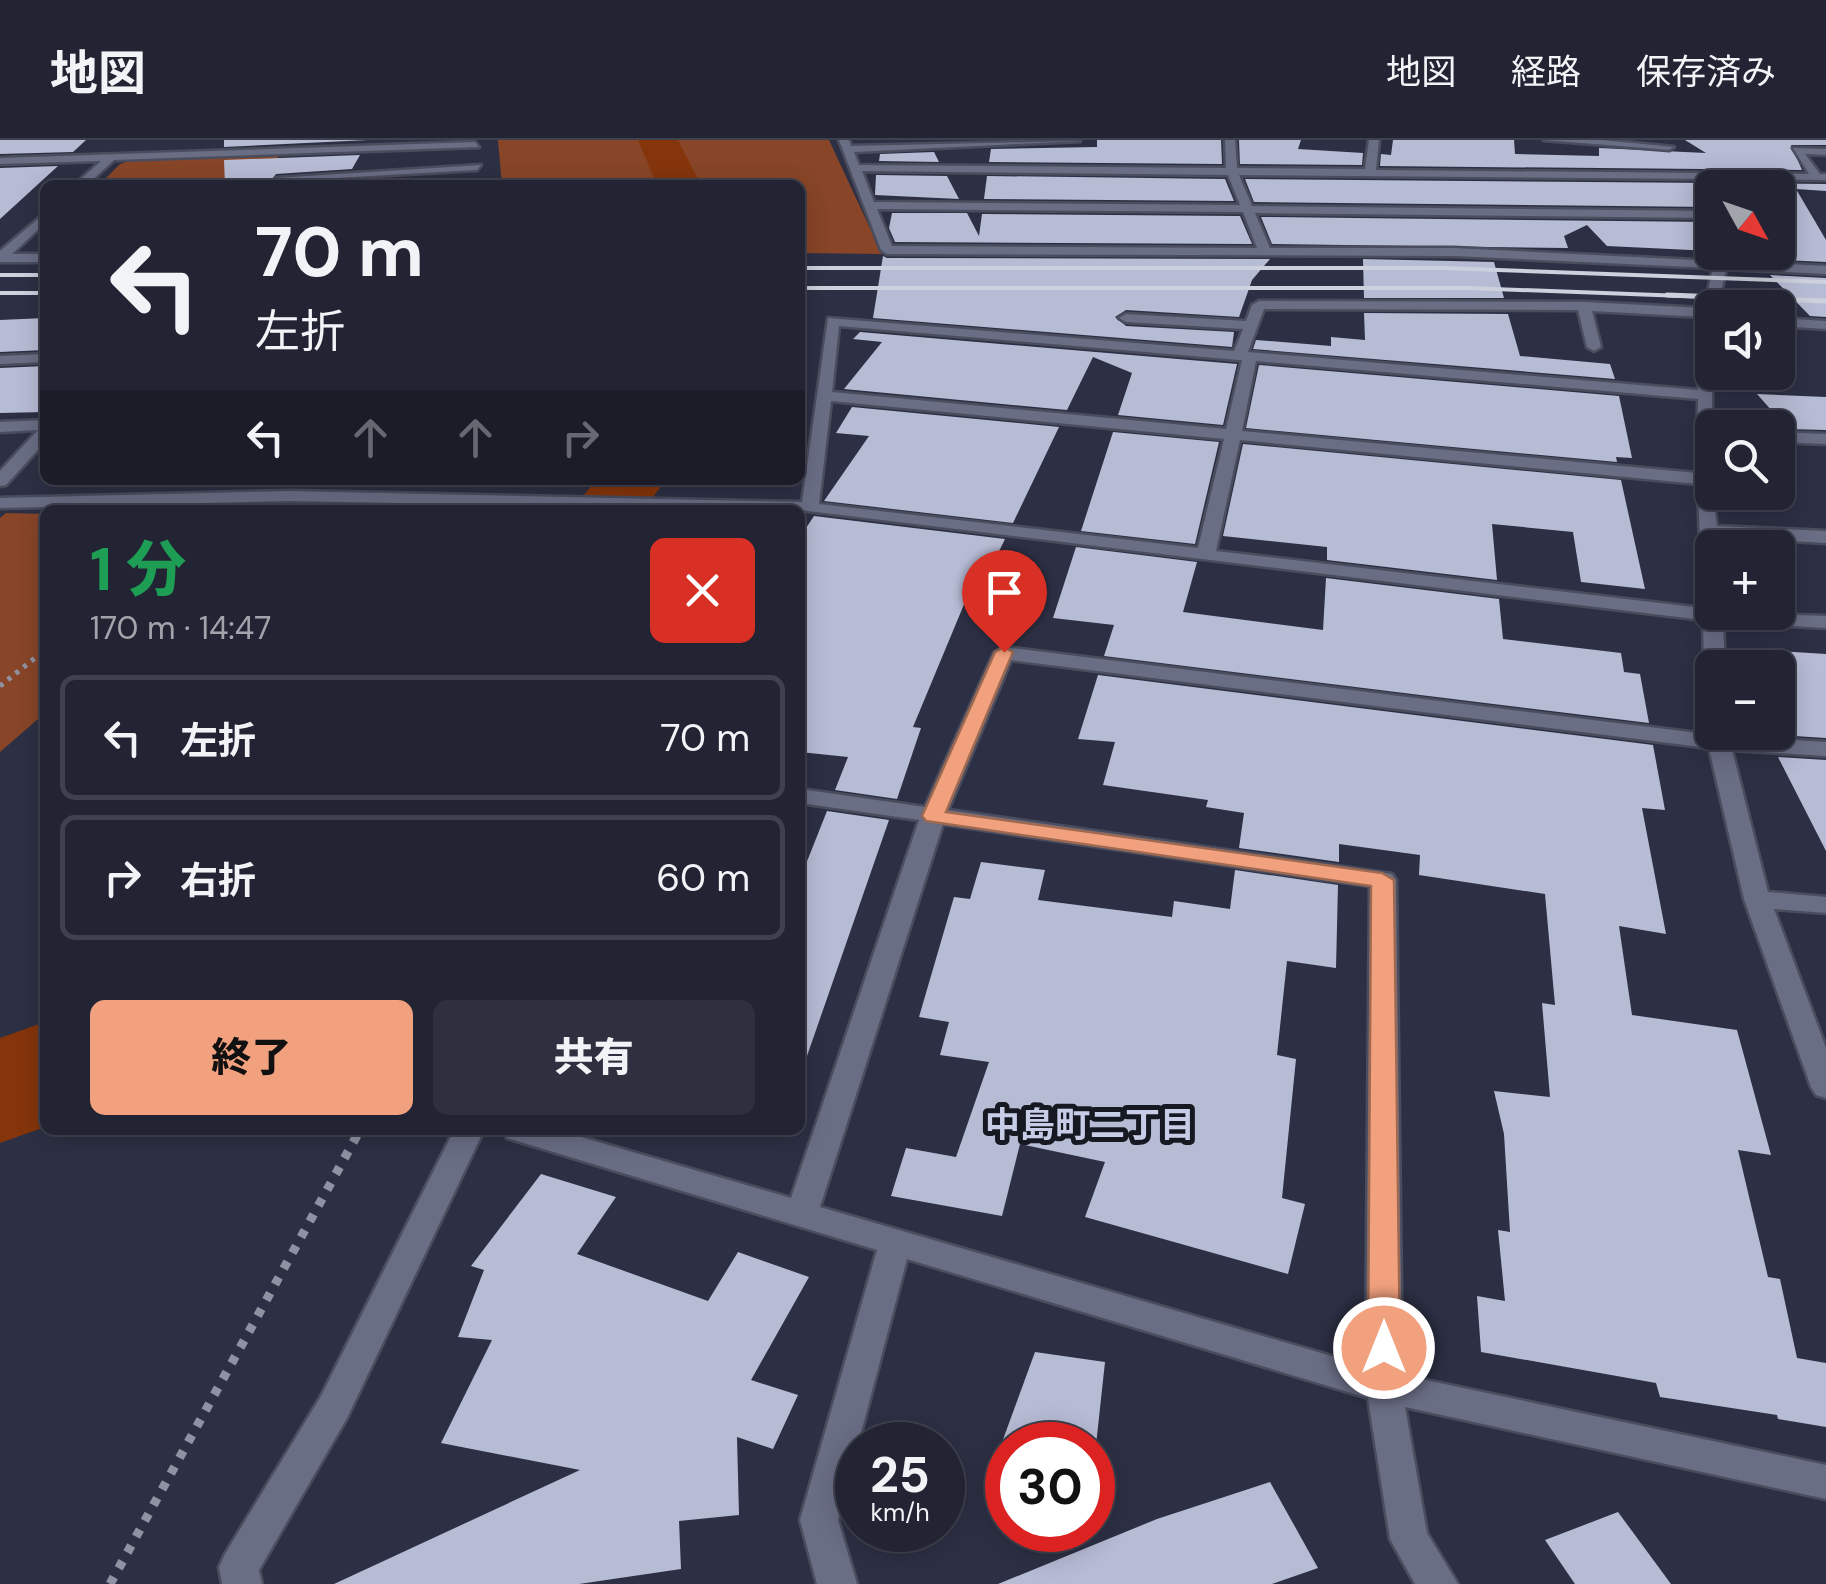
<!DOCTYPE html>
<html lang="ja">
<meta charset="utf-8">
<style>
:root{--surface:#222433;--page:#2e303f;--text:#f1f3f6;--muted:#a2a4ac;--line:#3f414e;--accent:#f2a17e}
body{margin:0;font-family:"DM Sans","Noto Sans JP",sans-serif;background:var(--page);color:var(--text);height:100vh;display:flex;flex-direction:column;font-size:38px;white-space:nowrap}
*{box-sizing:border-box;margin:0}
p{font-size:32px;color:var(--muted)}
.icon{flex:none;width:55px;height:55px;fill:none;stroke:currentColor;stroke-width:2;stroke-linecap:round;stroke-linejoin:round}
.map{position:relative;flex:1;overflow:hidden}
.side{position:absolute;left:40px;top:365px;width:765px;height:630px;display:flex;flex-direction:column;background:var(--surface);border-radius:15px;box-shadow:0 5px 25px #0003,0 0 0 2px var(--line)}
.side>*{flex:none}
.banner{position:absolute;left:40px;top:40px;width:765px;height:305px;border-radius:15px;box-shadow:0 5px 25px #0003,0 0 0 2px var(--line);background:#222433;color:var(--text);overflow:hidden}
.needle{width:65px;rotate:130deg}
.controls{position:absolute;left:1695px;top:30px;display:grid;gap:20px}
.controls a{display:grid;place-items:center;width:100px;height:100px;border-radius:15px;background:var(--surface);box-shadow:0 5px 25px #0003,0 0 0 2px var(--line);font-size:50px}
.speed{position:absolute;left:835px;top:1282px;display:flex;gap:20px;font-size:50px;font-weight:700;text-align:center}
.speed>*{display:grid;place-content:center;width:130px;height:130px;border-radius:50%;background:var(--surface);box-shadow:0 5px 25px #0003,0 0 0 2px var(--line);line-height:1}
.speed small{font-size:25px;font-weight:400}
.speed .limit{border:15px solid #d22;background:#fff;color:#111}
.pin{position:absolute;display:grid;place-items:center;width:85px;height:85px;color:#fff;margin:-102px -42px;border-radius:50% 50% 50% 0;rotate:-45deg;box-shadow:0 0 10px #0007}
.pin .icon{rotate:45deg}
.me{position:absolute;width:110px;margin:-55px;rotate:0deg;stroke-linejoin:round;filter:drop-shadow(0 0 8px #0008)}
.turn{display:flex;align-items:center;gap:35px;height:210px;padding:0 50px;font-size:45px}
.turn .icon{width:130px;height:130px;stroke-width:2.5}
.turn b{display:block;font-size:70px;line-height:85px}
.lanes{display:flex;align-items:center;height:95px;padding:0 50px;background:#0003;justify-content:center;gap:50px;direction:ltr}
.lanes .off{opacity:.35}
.round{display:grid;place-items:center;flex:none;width:105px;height:105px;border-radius:15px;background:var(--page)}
.overview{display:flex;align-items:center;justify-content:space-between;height:170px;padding:0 50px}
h1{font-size:60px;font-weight:800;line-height:75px;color:#1e9e55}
.button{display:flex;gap:20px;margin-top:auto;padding:20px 50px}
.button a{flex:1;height:115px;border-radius:15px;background:var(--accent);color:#111;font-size:40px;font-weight:800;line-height:115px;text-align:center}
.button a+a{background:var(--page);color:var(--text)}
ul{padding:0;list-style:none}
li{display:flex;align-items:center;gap:30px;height:125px;margin:0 20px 15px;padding:0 30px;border:5px solid var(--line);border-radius:15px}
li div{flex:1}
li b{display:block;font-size:38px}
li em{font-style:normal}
header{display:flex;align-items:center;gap:60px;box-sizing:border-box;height:140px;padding:0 50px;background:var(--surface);border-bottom:2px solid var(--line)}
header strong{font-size:48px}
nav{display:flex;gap:55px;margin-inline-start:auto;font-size:35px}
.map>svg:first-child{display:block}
.green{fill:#884527}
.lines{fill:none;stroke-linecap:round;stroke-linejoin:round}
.river{fill:#85350b;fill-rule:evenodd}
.building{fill:#b7bcd5}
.minor-casing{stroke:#4a4d5e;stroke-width:5}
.path-far1{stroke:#8f92a2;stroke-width:5;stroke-dasharray:4 6;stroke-linecap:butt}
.path{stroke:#8f92a2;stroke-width:9;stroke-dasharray:8 10;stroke-linecap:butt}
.minor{fill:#6a6e85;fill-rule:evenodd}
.rail-far1{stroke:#cdd0dd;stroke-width:4}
.rail{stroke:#cdd0dd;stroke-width:5}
.route{fill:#f2a17e;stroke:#9d6952;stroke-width:2.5}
.labels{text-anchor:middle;stroke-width:10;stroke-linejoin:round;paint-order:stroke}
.near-neighbourhood-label{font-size:35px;font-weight:bold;fill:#c8cde7;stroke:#171922}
</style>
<header>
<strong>地図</strong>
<nav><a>地図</a><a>経路</a><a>保存済み</a></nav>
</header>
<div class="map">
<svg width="1826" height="1444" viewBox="0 0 1826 1444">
<rect width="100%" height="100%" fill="#2d3044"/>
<!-- green -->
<g class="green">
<polygon points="498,0 829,0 882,114 800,113 800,45 502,45"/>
<polygon points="279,16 266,41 256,43 99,45 120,24 132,20"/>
<polygon points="6,373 45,374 45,573 0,612 0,378"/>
</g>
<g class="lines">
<!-- river -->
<g class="river">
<polygon points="638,0 678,0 701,45 657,45"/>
<polygon points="596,340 666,340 643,370 572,370"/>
<polygon points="45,882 45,987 0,1003 0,898"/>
</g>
</g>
<!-- building -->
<g class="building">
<polygon points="0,0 86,0 73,12 0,14"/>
<polygon points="224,0 368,0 224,7"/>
<polygon points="1097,0 1221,0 1222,24 989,22 991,9 1097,7"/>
<polygon points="1239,0 1301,0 1298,9 1363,13 1362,25 1240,24"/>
<polygon points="1393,0 1514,0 1515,14 1599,16 1599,8 1706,13 1685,0 1826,0 1826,5 1791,5 1802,30 1380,26 1381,14 1391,15"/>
<polygon points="934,12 939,22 879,21 880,14"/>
<polygon points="360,15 352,29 276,34 272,39 282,45 346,41 344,45 225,45 224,20"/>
<polygon points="58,26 0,79 0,28"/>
<polygon points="876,35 947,36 959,59 875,55"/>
<polygon points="987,36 1225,39 1234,61 984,59"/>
<polygon points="1245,39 1826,44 1826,51 1796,49 1826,100 1826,122 1760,119 1759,113 1747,112 1778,112 1778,48 1712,48 1712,67 1254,62"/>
<polygon points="892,73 967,73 979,96 982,74 1240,76 1252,104 895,102 889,88"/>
<polygon points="1261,77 1712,82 1712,111 1607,106 1587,85 1564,96 1568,108 1272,104"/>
<polygon points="883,116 887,118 1270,119 1252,140 1239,177 1126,170 1115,177 1126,186 1234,192 1232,207 873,178"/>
<polygon points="1363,119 1494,122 1504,158 1364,158"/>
<polygon points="1770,135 1826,138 1826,177 1810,176"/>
<polygon points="1364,173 1508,174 1520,216 1610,224 1615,239 1253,209 1256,200 1331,206 1331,197 1365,200"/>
<polygon points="45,178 45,210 0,212 0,180"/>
<polygon points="860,192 1237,224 1223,285 1118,275 1132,233 1093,217 1067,270 844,249 882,202 853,199"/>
<polygon points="1259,225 1619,256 1632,318 1616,317 1617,322 1246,288"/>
<polygon points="45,226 45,272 0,273 0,228"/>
<polygon points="1757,254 1826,257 1826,290 1788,289"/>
<polygon points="852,267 1059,287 1013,383 824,361 869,296 836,293"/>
<polygon points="1113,292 1219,302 1195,404 1081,391"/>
<polygon points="1243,304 1621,340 1645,449 1581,442 1573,392 1492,384 1497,440 1327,420 1327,407 1223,396"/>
<polygon points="814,376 1005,399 974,463 965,462 913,587 921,588 897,659 835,650 848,617 800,612 800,397"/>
<polygon points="1076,407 1197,422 1183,472 1323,490 1326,438 1499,459 1503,499 1621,513 1624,532 1640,534 1649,583 1104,516 1114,485 1053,478"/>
<polygon points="1778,511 1826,514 1826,598 1778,595"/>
<polygon points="1098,535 1653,605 1665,670 1642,668 1666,794 1619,786 1632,875 1737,890 1771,1015 1738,1010 1768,1137 1780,1139 1797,1218 1826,1223 1826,1287 1778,1279 1777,1275 1660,1257 1656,1243 1481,1212 1477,1156 1505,1161 1498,1090 1510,1092 1504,994 1494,951 1550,957 1542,863 1555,865 1545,754 1419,735 1420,715 1339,704 1339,722 1239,708 1244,673 1206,667 1208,660 1103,645 1115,602 1078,599"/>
<polygon points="1778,617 1826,620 1826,711"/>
<polygon points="827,671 889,680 807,916 800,915 800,739"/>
<polygon points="981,722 1045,730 1038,760 1172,777 1174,761 1230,769 1235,730 1338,745 1336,828 1287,821 1277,915 1296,919 1282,1058 1305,1064 1288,1134 1085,1077 1105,1022 1020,1004 1002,1076 891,1056 906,1008 956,1017 989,922 940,915 949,882 919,877 954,757 970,759"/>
<polygon points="541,1034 616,1057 577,1114 708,1161 738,1112 809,1137 751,1240 798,1255 773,1309 737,1297 739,1375 679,1381 681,1429 579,1444 334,1444 580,1330 441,1303 492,1200 458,1197 484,1130 471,1126"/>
<polygon points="1035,1212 1105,1222 1096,1305 1001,1305"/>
<polygon points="1270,1342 1318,1428 1272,1444 998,1444 1157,1379"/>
<polygon points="1618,1372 1671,1444 1575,1444 1545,1400"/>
</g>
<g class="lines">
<defs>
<g id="minor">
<path d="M839,0H849L851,6L1080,1L854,12L859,25L1226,28L1225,0H1235L1237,28L1365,29L1369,0H1379L1376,30L1809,34L1793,8L1826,9V15L1805,14L1820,34H1826V40L1239,35L1252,66L1712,71V78L1255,73L1270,108H1454L1715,121L1717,112H1729L1727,121L1826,126V134L1726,129L1718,168H1712V352L1717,386L1826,391V403L1718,397L1719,408H1712V472L1826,476V488L1723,482L1725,528H1712V534L1704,528L1703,480L800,370L290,361L0,368V358L290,351L802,362L828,178L1234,211L1243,189L1126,182L1119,178L1126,174L1246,181L1252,165L1259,161L1584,162L1704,168L1713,128L1454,116L887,114L881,110ZM862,31L1228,35L1240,65L874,62ZM877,69L1243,72L1257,108L892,106ZM1264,169L1578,170L1587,207L1594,211L1601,207L1592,171L1703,177L1698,250L1248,212ZM839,186L1239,220H1242L1226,289L832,252ZM1256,221L1698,259L1697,333L1242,291ZM831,261L1224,299L1198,408L819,364ZM1240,300L1698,344L1702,468L1216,411Z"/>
<polygon points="1544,0 1602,0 1674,7 1669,10"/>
<polygon points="475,2 479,7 114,20 87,45 74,45 101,21 0,24 0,18"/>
<polygon points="481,25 477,30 282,41 276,38"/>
<polygon points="45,73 45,83 12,114 45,114 45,122 0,122 0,111"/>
<polygon points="1778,178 1826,181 1826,189 1778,186"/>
<polygon points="45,214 45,222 0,224 0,216"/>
<polygon points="45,280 45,302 6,345 0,346 0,331 38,290 0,292 0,282"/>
<polygon points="1778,292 1826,294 1826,304 1778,302"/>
<path d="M1004,507L1706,594L1712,586V592H1728L1729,596L1826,602V616L1732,610L1768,752L1826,757V773L1774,769L1826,908V958L1816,955L1811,947L1744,759L1709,608L1011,520L948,670L1392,734L1396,740L1402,1235L1826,1325V1359L1405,1267L1427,1393L1458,1444H1415L1390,1399L1368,1258L907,1119L838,1380L857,1444H817L800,1380L877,1110L507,998L503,990H557L791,1058L919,680L800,663V649L925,667L994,513ZM943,684L1370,746L1366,1226L820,1067Z"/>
<polygon points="454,990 484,990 347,1278 259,1430 262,1444 222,1444 219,1427 225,1414 321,1256"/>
</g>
</defs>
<!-- minor casing -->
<use href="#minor" class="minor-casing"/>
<!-- path-far1 -->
<polyline class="path-far1" points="0,546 45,510"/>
<!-- path -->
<polyline class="path" points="110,1444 360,990"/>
<!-- minor -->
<use href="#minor" class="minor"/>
<!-- rail-far1 -->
<g class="rail-far1">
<polyline points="800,128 1442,128 1826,142"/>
<polyline points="0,135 45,135"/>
<polyline points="800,148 1468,148 1736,158"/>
<polyline points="0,153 45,153"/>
</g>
<!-- rail -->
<polyline class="rail" points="1667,155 1826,161"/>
</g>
<!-- route -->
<polygon class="route" points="1004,507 1013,512 946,672 1382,733 1394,740 1400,1208 1395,1218 1384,1222 1373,1218 1368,1208 1371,746 926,681 922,676 995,512"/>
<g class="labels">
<!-- near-neighbourhood labels -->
<g class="near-neighbourhood-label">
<text x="1090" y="997">中島町二丁目</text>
</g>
</g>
</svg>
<div class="controls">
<a><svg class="needle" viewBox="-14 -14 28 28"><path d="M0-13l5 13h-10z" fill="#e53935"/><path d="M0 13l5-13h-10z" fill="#a2a4ac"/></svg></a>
<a><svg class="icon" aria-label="sound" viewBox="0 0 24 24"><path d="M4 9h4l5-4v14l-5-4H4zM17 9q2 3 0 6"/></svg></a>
<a><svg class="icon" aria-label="search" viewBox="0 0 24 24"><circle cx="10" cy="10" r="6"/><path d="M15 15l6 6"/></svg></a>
<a>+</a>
<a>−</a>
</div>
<div class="speed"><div>25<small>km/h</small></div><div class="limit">30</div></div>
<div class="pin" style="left:1004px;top:512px;background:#d93025"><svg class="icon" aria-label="arrive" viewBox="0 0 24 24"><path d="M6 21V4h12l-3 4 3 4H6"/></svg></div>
<svg class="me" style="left:1384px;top:1208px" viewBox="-20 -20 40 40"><circle r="17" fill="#f2a17e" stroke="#fff" stroke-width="3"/><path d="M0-11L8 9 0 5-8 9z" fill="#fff"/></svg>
<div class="banner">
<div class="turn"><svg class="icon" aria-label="left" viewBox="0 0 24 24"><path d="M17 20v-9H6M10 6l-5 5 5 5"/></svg><div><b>70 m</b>左折</div></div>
<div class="lanes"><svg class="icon" aria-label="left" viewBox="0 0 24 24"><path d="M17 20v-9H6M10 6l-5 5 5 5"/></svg><svg class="icon off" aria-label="ahead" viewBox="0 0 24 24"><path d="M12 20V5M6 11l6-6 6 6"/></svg><svg class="icon off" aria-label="ahead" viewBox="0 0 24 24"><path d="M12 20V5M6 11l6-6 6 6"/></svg><svg class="icon off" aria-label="right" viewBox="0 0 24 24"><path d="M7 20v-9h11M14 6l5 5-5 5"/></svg></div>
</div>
<section class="side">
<div class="overview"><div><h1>1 分</h1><p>170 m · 14:47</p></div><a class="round" style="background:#d93025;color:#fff"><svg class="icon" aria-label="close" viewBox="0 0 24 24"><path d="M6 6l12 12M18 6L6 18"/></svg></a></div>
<ul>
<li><svg class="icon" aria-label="left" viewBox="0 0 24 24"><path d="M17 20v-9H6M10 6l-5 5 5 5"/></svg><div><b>左折</b></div><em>70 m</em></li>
<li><svg class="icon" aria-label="right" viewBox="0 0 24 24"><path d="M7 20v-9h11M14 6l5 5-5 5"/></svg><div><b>右折</b></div><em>60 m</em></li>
</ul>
<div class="button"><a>終了</a><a>共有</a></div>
</section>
</div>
